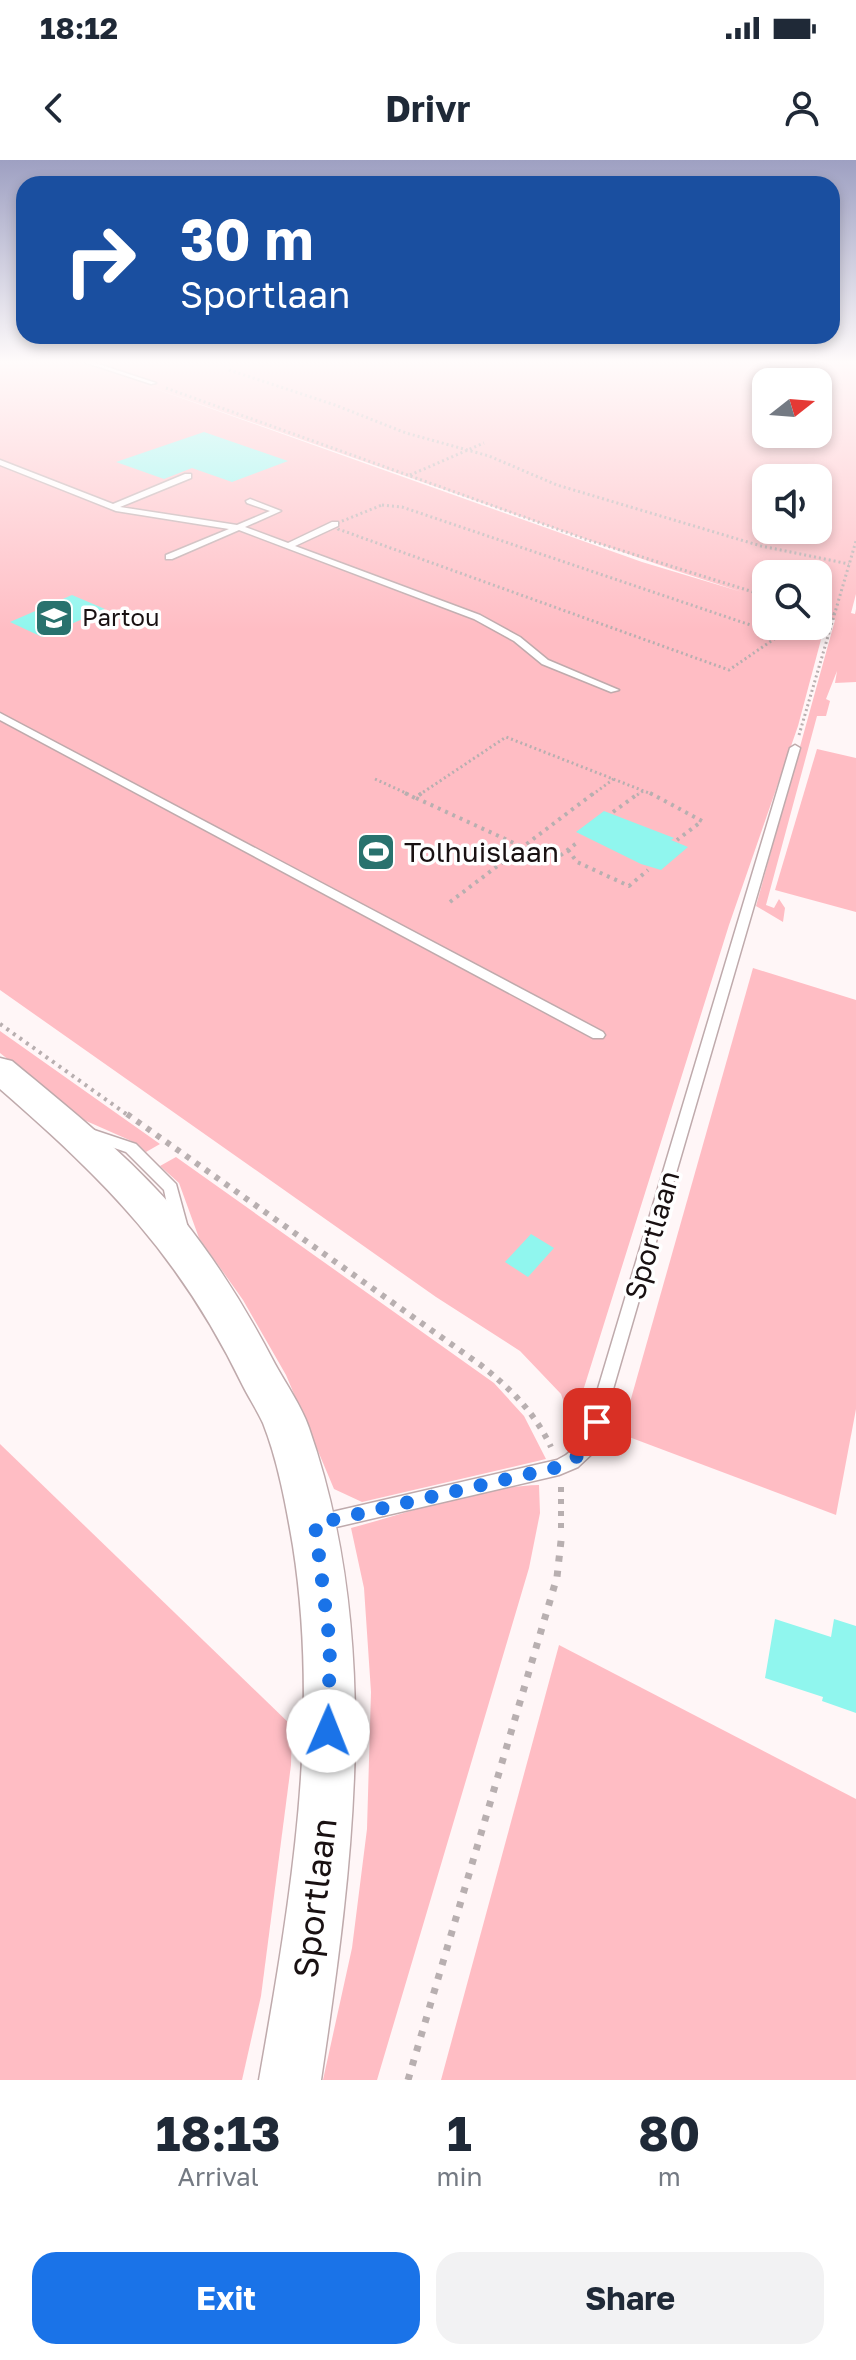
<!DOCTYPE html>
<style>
:root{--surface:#fff;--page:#f2f2f3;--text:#1f2937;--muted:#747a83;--accent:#1a73e8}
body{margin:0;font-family:"Golos Text",sans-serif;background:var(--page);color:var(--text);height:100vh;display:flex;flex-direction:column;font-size:30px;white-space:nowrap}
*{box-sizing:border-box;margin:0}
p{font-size:26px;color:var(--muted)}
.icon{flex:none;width:44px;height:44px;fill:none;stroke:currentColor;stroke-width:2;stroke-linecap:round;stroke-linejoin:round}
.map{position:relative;height:1920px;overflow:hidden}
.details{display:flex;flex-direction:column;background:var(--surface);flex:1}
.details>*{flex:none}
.guide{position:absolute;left:16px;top:16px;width:824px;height:168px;border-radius:24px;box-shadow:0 4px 12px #0003;background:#1a4fa0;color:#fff;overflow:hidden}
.needle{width:52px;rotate:73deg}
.buttons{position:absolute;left:752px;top:208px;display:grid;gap:16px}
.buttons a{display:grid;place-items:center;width:80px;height:80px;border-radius:16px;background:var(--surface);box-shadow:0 4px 12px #0003;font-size:40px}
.pin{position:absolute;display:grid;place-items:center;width:68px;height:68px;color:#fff;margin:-34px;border-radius:16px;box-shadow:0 4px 12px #0006}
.me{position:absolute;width:88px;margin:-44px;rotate:1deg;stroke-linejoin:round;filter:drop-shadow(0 0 6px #0008)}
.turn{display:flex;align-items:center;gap:28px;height:168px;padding:0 32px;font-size:36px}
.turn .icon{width:104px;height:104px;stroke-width:2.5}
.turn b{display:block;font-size:56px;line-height:68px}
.eta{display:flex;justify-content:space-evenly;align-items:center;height:136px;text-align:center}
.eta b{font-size:48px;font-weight:700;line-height:56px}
.cta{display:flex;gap:16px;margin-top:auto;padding:16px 32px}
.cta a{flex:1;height:92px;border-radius:24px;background:var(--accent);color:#fff;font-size:32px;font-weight:700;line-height:92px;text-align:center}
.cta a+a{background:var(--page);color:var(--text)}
.status{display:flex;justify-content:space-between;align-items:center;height:56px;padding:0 40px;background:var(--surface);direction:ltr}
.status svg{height:22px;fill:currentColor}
header{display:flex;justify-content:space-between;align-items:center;height:104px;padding:0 32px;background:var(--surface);font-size:36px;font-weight:700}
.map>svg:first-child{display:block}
.green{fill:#ffbdc4;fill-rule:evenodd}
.building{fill:#90f6ee}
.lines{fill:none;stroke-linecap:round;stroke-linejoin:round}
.service-casing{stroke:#bfaaac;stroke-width:3}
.tertiary-casing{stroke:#bfaaac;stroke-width:3}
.path-far3{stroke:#b8afb0;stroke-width:3;stroke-dasharray:2 3;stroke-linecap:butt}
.path-far2{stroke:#b8afb0;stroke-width:4;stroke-dasharray:3 5;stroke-linecap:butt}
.path-far1{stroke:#b8afb0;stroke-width:6;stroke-dasharray:5 7;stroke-linecap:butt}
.path{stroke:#b8afb0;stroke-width:7;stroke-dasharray:6 9;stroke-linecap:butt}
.service{fill:#fff;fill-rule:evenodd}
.tertiary{fill:#fff;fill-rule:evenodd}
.route{stroke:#1a73e8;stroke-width:14;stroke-dasharray:0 25.2}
.labels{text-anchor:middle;stroke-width:7;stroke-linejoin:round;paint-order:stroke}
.far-poi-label{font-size:24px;fill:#191112;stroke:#fff;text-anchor:start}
.poi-label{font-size:28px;fill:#191112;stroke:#fff;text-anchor:start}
.street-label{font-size:28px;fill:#191112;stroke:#fff}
.near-street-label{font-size:34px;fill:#191112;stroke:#fff}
</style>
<div class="status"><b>18:12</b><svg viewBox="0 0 49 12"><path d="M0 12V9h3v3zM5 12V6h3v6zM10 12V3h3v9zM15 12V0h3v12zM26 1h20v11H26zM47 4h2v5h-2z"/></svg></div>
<header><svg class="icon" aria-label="back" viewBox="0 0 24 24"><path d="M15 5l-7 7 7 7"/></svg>Drivr<svg class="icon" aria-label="person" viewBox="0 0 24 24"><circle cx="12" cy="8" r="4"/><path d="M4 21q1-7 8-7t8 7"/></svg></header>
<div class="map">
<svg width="856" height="1920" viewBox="0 0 856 1920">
<rect width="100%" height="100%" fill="#fff6f7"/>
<!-- green -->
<g class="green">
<path d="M0,202H856V434L851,453L855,454L856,449V522L835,523L837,511L826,539L830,541L826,556H817L766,745L774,748L779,739L785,748L783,762L756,746L835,460L827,457L798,566L729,765L572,1266L561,1234L520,1191L436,1137L0,830ZM128,219L674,410L742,432L642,402ZM766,222H818V274H766ZM766,318H818V370H766ZM766,414H818V466H766Z"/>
<polygon points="817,589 856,598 856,752 775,730"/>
<polygon points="753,808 856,840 856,1249 836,1355 621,1274"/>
<polygon points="0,871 160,984 146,992 136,983 84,960 0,893"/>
<polygon points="176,997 494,1223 524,1256 546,1299 362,1342 334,1329 286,1215 243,1140 199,1078 179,1023 160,1006"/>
<polygon points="0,1284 292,1566 291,1605 261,1836 242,1920 0,1920"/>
<path d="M539,1325L540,1353L529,1408L377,1920H323L352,1788L367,1669L371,1532L364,1428L351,1368C412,1352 476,1327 539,1325Z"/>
<polygon points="559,1485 856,1639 856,1920 441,1920"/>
</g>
<!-- building -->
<g class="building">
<polygon points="204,272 288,301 232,322 192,308 164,319 116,302"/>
<polygon points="72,435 105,449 42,477 10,462"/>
<polygon points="604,651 674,678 671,680 688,687 661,710 641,704 576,672"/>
<polygon points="531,1074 554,1088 528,1117 505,1102"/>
<polygon points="775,1459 831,1477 834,1459 856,1466 856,1553 822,1541 823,1537 765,1518"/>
</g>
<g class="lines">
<defs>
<g id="service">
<polygon points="84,202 92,202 156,223 151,224"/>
<polygon points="0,300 113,344 185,314 191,314 191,318 120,347 237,365 270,351 247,343 246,341 250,339 281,351 245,367 288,383 332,362 338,362 338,366 295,386 480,455 520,477 548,500 619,530 611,532 542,504 514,481 474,459 239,370 172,399 166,399 166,395 229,369 116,351 0,305"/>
<polygon points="0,553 603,872 605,875 603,878 593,878 0,560"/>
<polygon points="795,585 800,588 595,1291 578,1307 559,1315 319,1371 313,1369 310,1363 313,1357 319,1355 557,1300 566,1295 582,1282 790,588"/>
<polygon points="85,967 136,984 176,1024 188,1068 185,1072 175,1072 172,1068 164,1030 126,992 80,976 78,972"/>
</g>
<path id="tertiary" d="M0,898L12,901C71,950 132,998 181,1057C218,1103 248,1152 275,1204C287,1226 301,1245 309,1268C383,1480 353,1704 321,1920H259C290,1744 321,1564 293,1386C286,1345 278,1301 263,1263C257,1250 249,1238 243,1226C180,1096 107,1022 0,929Z"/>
</defs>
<!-- service casing -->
<use href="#service" class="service-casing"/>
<!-- tertiary casing -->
<use href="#tertiary" class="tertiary-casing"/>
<!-- path-far3 -->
<g class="path-far3">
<polyline points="229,210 335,245 406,273 489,296 557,325 761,386 849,404"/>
<polyline points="166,228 588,380 766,436"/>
<polyline points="410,315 484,283"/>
<polygon points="382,345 402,347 780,475 729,510 338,369 335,364"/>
<polyline points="818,450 835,454"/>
<polyline points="799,575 856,381"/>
<polyline points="375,619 410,635"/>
<polyline points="419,635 506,577 654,635"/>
<polyline points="592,635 615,618"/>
<polyline points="637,635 643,631"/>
</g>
<!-- path-far2 -->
<g class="path-far2">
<polyline points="405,633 415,638 422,633"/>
<polyline points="650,633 702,661 677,680"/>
<polyline points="416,638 553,701 578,682"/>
<polyline points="613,652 639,633"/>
<polyline points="568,690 577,702 629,726 648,710"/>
<polyline points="450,742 594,633"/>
<polyline points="0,864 129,956"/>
</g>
<!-- path-far1 -->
<g class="path-far1">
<path d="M127,954L482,1206C511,1229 535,1253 551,1287"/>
<polyline points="561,1327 561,1374"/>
</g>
<!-- path -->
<polyline class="path" points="408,1920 557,1417 562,1372"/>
<!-- service -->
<use href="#service" class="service"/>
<!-- tertiary -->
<use href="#tertiary" class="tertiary"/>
</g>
<!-- sky -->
<linearGradient id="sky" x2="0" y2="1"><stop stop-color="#9ea0c2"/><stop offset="0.43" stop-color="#fffbfb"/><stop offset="1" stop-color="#fffbfb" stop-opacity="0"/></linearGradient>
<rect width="856" height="470" fill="url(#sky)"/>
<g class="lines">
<!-- route -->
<path class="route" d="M328,1571L330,1485L315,1364L559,1307C582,1297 590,1285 597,1262"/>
</g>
<!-- icons -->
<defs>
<symbol id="school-square" viewBox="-11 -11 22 22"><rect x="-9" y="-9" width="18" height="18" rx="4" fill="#29726e" stroke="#fff"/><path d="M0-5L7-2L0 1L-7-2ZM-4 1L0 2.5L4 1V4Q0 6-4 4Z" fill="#fff"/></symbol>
<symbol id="stadium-square" viewBox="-11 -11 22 22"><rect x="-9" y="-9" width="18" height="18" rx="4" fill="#29726e" stroke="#fff"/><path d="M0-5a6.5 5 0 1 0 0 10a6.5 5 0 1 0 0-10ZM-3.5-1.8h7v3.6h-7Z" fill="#fff"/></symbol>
</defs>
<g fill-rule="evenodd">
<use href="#school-square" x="32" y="436" width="44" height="44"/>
<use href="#stadium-square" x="354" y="670" width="44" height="44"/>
</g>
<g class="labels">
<!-- far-poi labels -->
<g class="far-poi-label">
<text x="82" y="466">Partou</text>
</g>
<!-- poi labels -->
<g class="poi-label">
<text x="404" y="702">Tolhuislaan</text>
</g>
<!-- street labels -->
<g class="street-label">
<text transform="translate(652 1075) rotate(-74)" y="10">Sportlaan</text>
</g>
<!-- near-street labels -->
<g class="near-street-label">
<text transform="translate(315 1738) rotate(-83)" y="12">Sportlaan</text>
</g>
</g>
</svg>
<div class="buttons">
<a><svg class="needle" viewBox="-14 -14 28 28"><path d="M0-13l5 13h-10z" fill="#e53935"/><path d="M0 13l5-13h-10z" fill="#747a83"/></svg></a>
<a><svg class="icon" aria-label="sound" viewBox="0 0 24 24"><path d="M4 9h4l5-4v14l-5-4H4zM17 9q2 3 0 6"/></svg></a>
<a><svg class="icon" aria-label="search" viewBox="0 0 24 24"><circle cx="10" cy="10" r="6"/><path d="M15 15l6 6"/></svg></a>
</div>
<div class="pin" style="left:597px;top:1262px;background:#d93025"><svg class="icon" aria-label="arrive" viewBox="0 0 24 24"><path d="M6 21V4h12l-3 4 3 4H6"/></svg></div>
<svg class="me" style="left:328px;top:1571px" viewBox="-20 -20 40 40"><circle r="19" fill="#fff"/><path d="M0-13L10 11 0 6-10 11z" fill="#1a73e8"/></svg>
<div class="guide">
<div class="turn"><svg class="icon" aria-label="right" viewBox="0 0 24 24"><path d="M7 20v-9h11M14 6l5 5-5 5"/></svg><div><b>30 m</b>Sportlaan</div></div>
</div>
</div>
<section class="details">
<div class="eta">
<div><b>18:13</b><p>Arrival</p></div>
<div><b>1</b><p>min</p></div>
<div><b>80</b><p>m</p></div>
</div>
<div class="cta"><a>Exit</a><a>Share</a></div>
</section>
